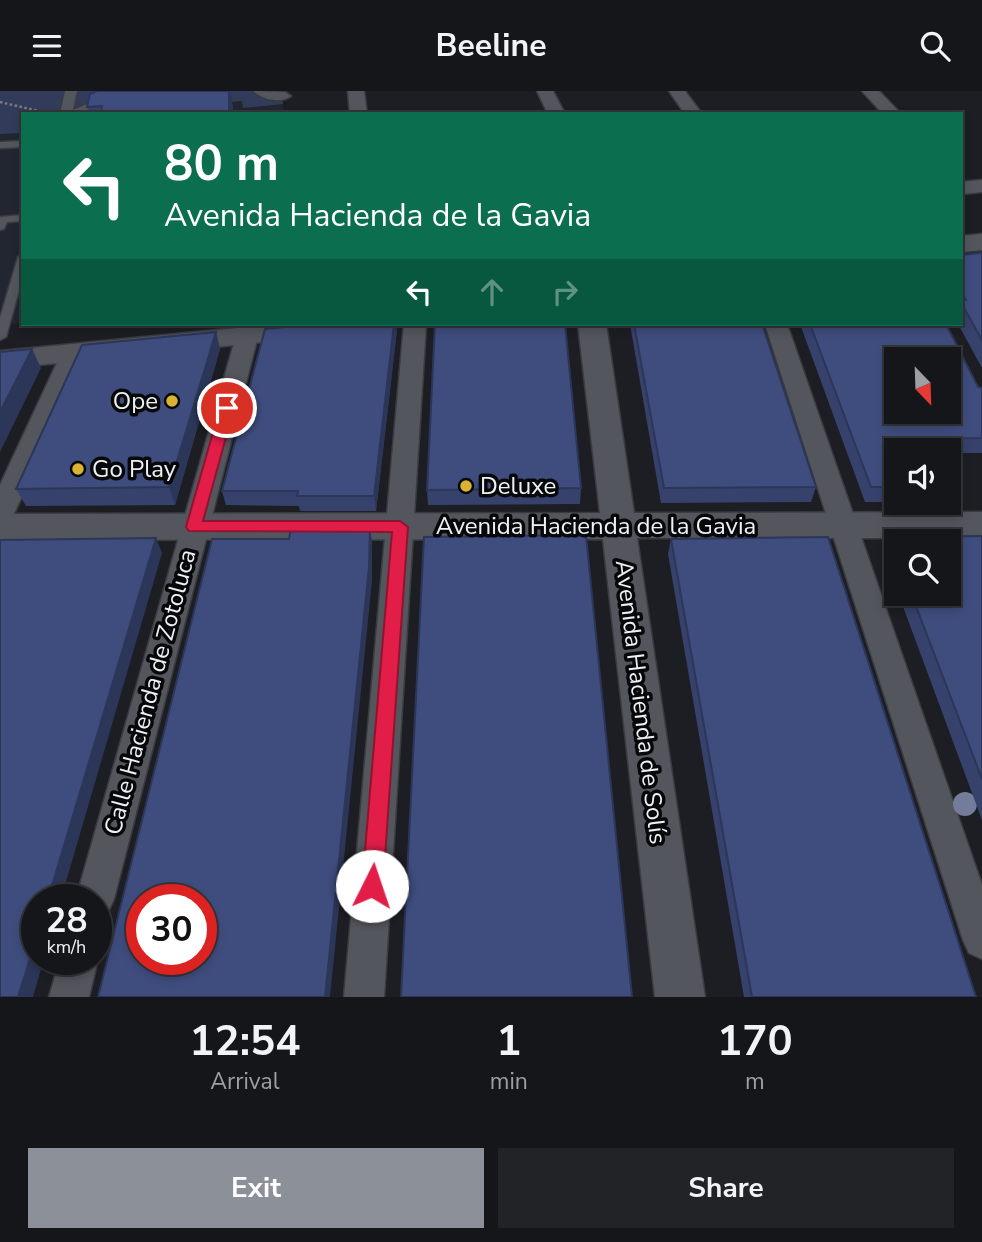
<!DOCTYPE html>
<meta charset="utf-8">
<style>
:root{--surface:#15161a;--page:#222327;--text:#f1f3f6;--muted:#9d9fa2;--line:#343539;--accent:#8c9099}
body{margin:0;font-family:"Nunito Sans",sans-serif;background:var(--page);color:var(--text);height:100vh;display:flex;flex-direction:column;font-size:26px;white-space:nowrap}
*{box-sizing:border-box;margin:0}
p{font-size:23px;color:var(--muted)}
.icon{flex:none;width:38px;height:38px;fill:none;stroke:currentColor;stroke-width:2;stroke-linecap:round;stroke-linejoin:round}
.map{position:relative;height:906px;overflow:hidden}
.drawer{display:flex;flex-direction:column;background:var(--surface);flex:1}
.drawer>*{flex:none}
.banner{position:absolute;left:21px;top:21px;width:942px;height:214px;border-radius:0px;box-shadow:0 4px 10px #0003,0 0 0 2px var(--line);background:#0b6e4f;color:#fff;overflow:hidden}
.needle{width:46px;rotate:157deg}
.buttons{position:absolute;left:884px;top:256px;display:grid;gap:14px}
.buttons a{display:grid;place-items:center;width:77px;height:77px;border-radius:0px;background:var(--surface);box-shadow:0 4px 10px #0003,0 0 0 2px var(--line);font-size:35px}
.speed{position:absolute;left:21px;top:793px;display:flex;gap:14px;font-size:35px;font-weight:700;text-align:center}
.speed>*{display:grid;place-content:center;width:91px;height:91px;border-radius:50%;background:var(--surface);box-shadow:0 4px 10px #0003,0 0 0 2px var(--line);line-height:1}
.speed small{font-size:18px;font-weight:400}
.speed .limit{border:10px solid #d22;background:#fff;color:#111}
.pin{position:absolute;display:grid;place-items:center;width:60px;height:60px;color:#fff;margin:-30px;border:4px solid #fff;border-radius:50%;box-shadow:0 2px 7px #0007}
.me{position:absolute;width:77px;margin:-38px;rotate:4deg;stroke-linejoin:round;filter:drop-shadow(0 0 5px #0008)}
.turn{display:flex;align-items:center;gap:24px;height:147px;padding:0 28px;font-size:32px}
.turn .icon{width:91px;height:91px;stroke-width:2.5}
.turn b{display:block;font-size:49px;line-height:60px}
.lanes{display:flex;align-items:center;height:66px;padding:0 28px;background:#0003;justify-content:center;gap:35px;direction:ltr}
.lanes .off{opacity:.35}
.eta{display:flex;justify-content:space-evenly;align-items:center;height:119px;text-align:center}
.eta b{font-size:42px;font-weight:700;line-height:49px}
.primary-button{display:flex;gap:14px;margin-top:auto;padding:14px 28px}
.primary-button a{flex:1;height:80px;border-radius:0px;background:var(--accent);color:#fff;font-size:28px;font-weight:700;line-height:80px;text-align:center}
.primary-button a+a{background:var(--page);color:var(--text)}
header{display:flex;justify-content:space-between;align-items:center;height:91px;padding:0 28px;background:var(--surface);font-size:32px;font-weight:700}
.map>svg:first-child{display:block}
.built{fill:#222631}
.green{fill:#323b59}
.lines{fill:none;stroke-linecap:round;stroke-linejoin:round}
.service-casing{stroke:#3a3b3f;stroke-width:3}
.pedestrian-casing{stroke:#3a3b3f;stroke-width:3}
.minor-casing{stroke:#3a3b3f;stroke-width:3}
.tertiary-casing{stroke:#3a3b3f;stroke-width:3}
.path{stroke:#7b7d81;stroke-width:2.5;stroke-dasharray:2.5 2.5;stroke-linecap:butt}
.service{fill:#54565d;fill-rule:evenodd}
.pedestrian{fill:#54565d;fill-rule:evenodd}
.minor{fill:#54565d;fill-rule:evenodd}
.tertiary{fill:#54565d;fill-rule:evenodd}
.tree{fill:#737c98}
.wall{fill:#36426c}
.shaded-wall{fill:#2c3658}
.building{fill:#3f4d7e;stroke:#2c3658;stroke-width:2;fill-rule:evenodd}
.route{fill:#e11d48;stroke:#92132f;stroke-width:2}
.poi-dot{fill:#dab333;stroke:#07080a;stroke-width:2.5}
.labels{text-anchor:middle;stroke-width:7;stroke-linejoin:round;paint-order:stroke}
.poi-label{font-size:24px;fill:#eff0f4;stroke:#07080a;text-anchor:start}
.street-label{font-size:24px;fill:#eff0f4;stroke:#07080a}
</style>
<header><svg class="icon" aria-label="menu" viewBox="0 0 24 24"><path d="M4 6h16M4 12h16M4 18h16"/></svg>Beeline<svg class="icon" aria-label="search" viewBox="0 0 24 24"><circle cx="10" cy="10" r="6"/><path d="M15 15l6 6"/></svg></header>
<div class="map">
<svg width="982" height="906" viewBox="0 0 982 906">
<rect width="100%" height="100%" fill="#1c1e23"/>
<!-- built -->
<polygon class="built" points="0,0 282,0 284,23 23,23 23,232 0,234"/>
<!-- green -->
<polygon class="green" points="0,0 281,0 283,13 243,17 242,10 102,23 23,23 23,42 0,43"/>
<g class="lines">
<defs>
<g id="service">
<polygon points="23,50 23,56 0,57 0,51"/>
<polygon points="23,124 23,130 7,131 4,138 0,139 0,126"/>
<polygon points="23,163 23,185 6,246 0,249 0,227 18,166"/>
</g>
<g id="pedestrian">
<polygon points="65,0 77,0 73,19 119,0 154,0 148,4 127,5 86,23 60,23"/>
<path d="M253,0L285,1L291,5C280,13 263,9 253,0Z"/>
</g>
<g id="minor">
<polygon points="348,0 364,0 367,23 350,23"/>
<polygon points="537,0 553,0 565,23 548,23"/>
<polygon points="669,0 685,0 702,23 685,23"/>
<polygon points="862,0 879,0 901,23 883,23"/>
<polygon points="982,89 982,101 961,103 961,91"/>
<polygon points="244,233 266,233 258,245 114,808 108,821 96,826 96,808 76,808 236,245"/>
<polygon points="404,233 426,233 384,906 344,906"/>
<polygon points="765,233 787,233 982,794 982,868 969,862 963,849"/>
<polygon points="74,254 82,256 86,261 14,423 10,430 0,433 0,394 62,261 66,256"/>
<polygon points="96,863 98,868 89,906 49,906 60,868 96,868"/>
</g>
<g id="tertiary">
<polygon points="982,143 982,159 961,161 961,145"/>
<polygon points="278,233 376,233 372,239 362,241 0,278 0,260"/>
<polygon points="578,233 606,233 634,422 982,421 982,447 637,447 705,906 655,906 603,448 0,449 0,423 600,422"/>
</g>
</defs>
<!-- service casing -->
<use href="#service" class="service-casing"/>
<!-- pedestrian casing -->
<use href="#pedestrian" class="pedestrian-casing"/>
<!-- minor casing -->
<use href="#minor" class="minor-casing"/>
<!-- tertiary casing -->
<use href="#tertiary" class="tertiary-casing"/>
<!-- path -->
<polyline class="path" points="0,11 47,22"/>
<!-- service -->
<use href="#service" class="service"/>
<!-- pedestrian -->
<use href="#pedestrian" class="pedestrian"/>
<!-- minor -->
<use href="#minor" class="minor"/>
<!-- tertiary -->
<use href="#tertiary" class="tertiary"/>
</g>
<!-- trees -->
<circle class="tree" cx="965" cy="713" r="12"/>
<!-- wall -->
<g class="wall">
<polygon points="232,10 233,23 90,23 87,16"/>
<polygon points="982,162 982,277 958,233 961,233 961,164"/>
<polygon points="630,233 762,233 816,396 811,411 661,412"/>
<polygon points="800,233 946,233 978,296 982,297 982,362 948,362 948,359 896,359 896,411 865,411"/>
<polygon points="397,239 376,420 300,420 299,415 226,414 222,400"/>
<polygon points="216,241 220,258 175,414 26,415 16,398"/>
<polygon points="581,397 580,413 428,414 427,399"/>
<polygon points="982,445 982,729 898,502 948,502 896,450 896,497 883,460 890,446"/>
<polygon points="671,448 976,906 744,906 668,463"/>
</g>
<!-- shaded-wall -->
<g class="shaded-wall">
<polygon points="229,0 230,0 232,10 233,23 229,23"/>
<polygon points="394,233 396,233 397,239 376,420 374,405"/>
<polygon points="216,241 220,258 175,414 169,396"/>
<polygon points="32,258 41,277 0,361 0,321"/>
<polygon points="370,436 372,451 372,490 330,906 325,906"/>
<polygon points="156,447 162,462 61,808 48,808"/>
<polygon points="37,845 37,868 44,868 33,906 18,906"/>
</g>
<!-- building -->
<g class="building">
<polygon points="97,0 229,0 229,23 101,23 102,15 87,16 90,3"/>
<polygon points="982,162 982,249 964,217 961,217 961,209 966,209 961,199 961,164"/>
<polygon points="316,233 394,233 374,405 297,405 298,400 222,400 265,238"/>
<polygon points="435,233 565,233 581,397 427,399"/>
<polygon points="634,233 762,233 816,396 664,397"/>
<path d="M810,233H946L978,296L982,297V347L925,348L930,359H896V396H871ZM896,268H948V320H896Z"/>
<polygon points="216,241 169,396 16,398 82,254"/>
<polygon points="32,258 0,321 0,261"/>
<path d="M370,436L369,476L325,906H98L212,448H289L291,437ZM142,808H201V868H142Z"/>
<polygon points="586,444 632,906 401,906 424,446"/>
<polygon points="982,445 982,688 911,502 948,502 948,450 896,450 896,463 890,446"/>
<polygon points="828,446 976,906 752,906 671,448"/>
<polygon points="156,447 48,808 37,808 37,845 18,906 0,906 0,449"/>
</g>
<!-- route -->
<polygon class="route" points="227,312 234,317 203,430 400,430 408,436 383,795 380,803 372,806 365,803 362,795 392,441 189,440 186,436 220,317"/>
<!-- markers -->
<g class="poi-dot">
<circle cx="172" cy="310" r="7"/>
<circle cx="78" cy="378" r="7"/>
<circle cx="466" cy="395" r="7"/>
</g>
<g class="labels">
<!-- poi labels -->
<g class="poi-label">
<text x="158" y="318" text-anchor="end">Ope</text>
<text x="92" y="386">Go Play</text>
<text x="480" y="403">Deluxe</text>
</g>
<!-- street labels -->
<g class="street-label">
<text x="596" y="443">Avenida Hacienda de la Gavia</text>
<text transform="translate(150 601) rotate(-75)" y="8">Calle Hacienda de Zotoluca</text>
<text transform="translate(641 611) rotate(83)" y="8">Avenida Hacienda de Solís</text>
</g>
</g>
</svg>
<div class="buttons">
<a><svg class="needle" viewBox="-14 -14 28 28"><path d="M0-13l5 13h-10z" fill="#e53935"/><path d="M0 13l5-13h-10z" fill="#9d9fa2"/></svg></a>
<a><svg class="icon" aria-label="sound" viewBox="0 0 24 24"><path d="M4 9h4l5-4v14l-5-4H4zM17 9q2 3 0 6"/></svg></a>
<a><svg class="icon" aria-label="search" viewBox="0 0 24 24"><circle cx="10" cy="10" r="6"/><path d="M15 15l6 6"/></svg></a>
</div>
<div class="speed"><div>28<small>km/h</small></div><div class="limit">30</div></div>
<div class="pin" style="left:227px;top:317px;background:#d93025"><svg class="icon" aria-label="arrive" viewBox="0 0 24 24"><path d="M6 21V4h12l-3 4 3 4H6"/></svg></div>
<svg class="me" style="left:372px;top:795px" viewBox="-20 -20 40 40"><circle r="19" fill="#fff"/><path d="M0-13L10 11 0 6-10 11z" fill="#e11d48"/></svg>
<div class="banner">
<div class="turn"><svg class="icon" aria-label="left" viewBox="0 0 24 24"><path d="M17 20v-9H6M10 6l-5 5 5 5"/></svg><div><b>80 m</b>Avenida Hacienda de la Gavia</div></div>
<div class="lanes"><svg class="icon" aria-label="left" viewBox="0 0 24 24"><path d="M17 20v-9H6M10 6l-5 5 5 5"/></svg><svg class="icon off" aria-label="ahead" viewBox="0 0 24 24"><path d="M12 20V5M6 11l6-6 6 6"/></svg><svg class="icon off" aria-label="right" viewBox="0 0 24 24"><path d="M7 20v-9h11M14 6l5 5-5 5"/></svg></div>
</div>
</div>
<section class="drawer">
<div class="eta">
<div><b>12:54</b><p>Arrival</p></div>
<div><b>1</b><p>min</p></div>
<div><b>170</b><p>m</p></div>
</div>
<div class="primary-button"><a>Exit</a><a>Share</a></div>
</section>
